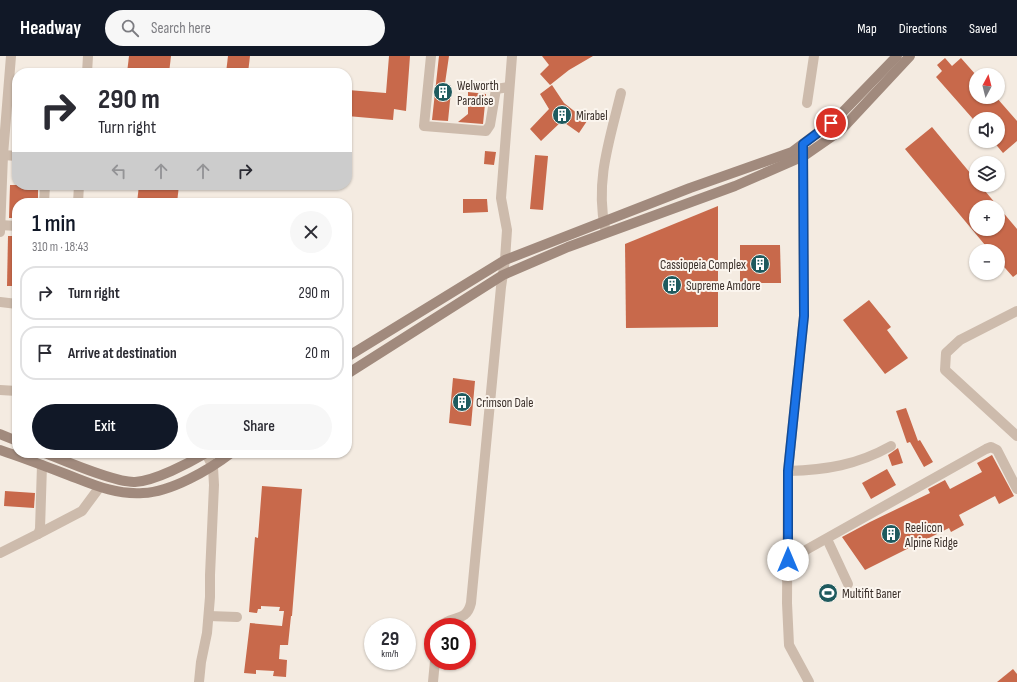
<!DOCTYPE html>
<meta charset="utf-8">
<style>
:root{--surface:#fff;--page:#f7f7f7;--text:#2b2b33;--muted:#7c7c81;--line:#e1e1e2;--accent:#111827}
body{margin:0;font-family:"Sofia Sans Condensed",sans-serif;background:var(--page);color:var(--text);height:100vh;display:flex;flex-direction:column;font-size:15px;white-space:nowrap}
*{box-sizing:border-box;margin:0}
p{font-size:13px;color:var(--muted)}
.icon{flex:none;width:22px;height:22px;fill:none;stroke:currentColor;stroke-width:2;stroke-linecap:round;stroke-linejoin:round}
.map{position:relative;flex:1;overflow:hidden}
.panel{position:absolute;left:12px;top:142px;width:340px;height:260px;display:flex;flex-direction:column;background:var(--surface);border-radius:16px;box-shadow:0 1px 3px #0004}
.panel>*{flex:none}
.hud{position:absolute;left:12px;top:12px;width:340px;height:122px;border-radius:16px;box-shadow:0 1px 3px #0004;background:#fff;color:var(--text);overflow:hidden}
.needle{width:26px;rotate:7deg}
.tools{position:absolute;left:969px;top:12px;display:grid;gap:8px}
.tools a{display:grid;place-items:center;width:36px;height:36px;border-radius:50%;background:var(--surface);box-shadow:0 1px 3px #0004;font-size:20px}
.speed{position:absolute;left:364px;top:562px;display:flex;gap:8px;font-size:20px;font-weight:700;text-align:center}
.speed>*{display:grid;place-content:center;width:52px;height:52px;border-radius:50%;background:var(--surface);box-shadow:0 1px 3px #0004;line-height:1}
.speed small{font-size:10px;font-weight:400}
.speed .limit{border:6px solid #d22;background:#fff;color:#111}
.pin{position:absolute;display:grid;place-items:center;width:34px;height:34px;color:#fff;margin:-17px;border:2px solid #fff;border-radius:50%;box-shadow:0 1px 4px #0007}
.me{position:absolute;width:44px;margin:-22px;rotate:0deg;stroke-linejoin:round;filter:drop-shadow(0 0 3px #0008)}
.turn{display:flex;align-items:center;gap:14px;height:84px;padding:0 20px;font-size:18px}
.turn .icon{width:52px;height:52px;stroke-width:2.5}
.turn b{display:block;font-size:28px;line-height:34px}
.lanes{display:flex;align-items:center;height:38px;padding:0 20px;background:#0003;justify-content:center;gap:20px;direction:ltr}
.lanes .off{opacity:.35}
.round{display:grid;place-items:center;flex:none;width:42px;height:42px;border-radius:21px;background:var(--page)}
.overview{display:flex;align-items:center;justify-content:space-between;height:68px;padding:0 20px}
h1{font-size:24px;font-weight:600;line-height:30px;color:var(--accent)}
.primary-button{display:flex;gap:8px;margin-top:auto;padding:8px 20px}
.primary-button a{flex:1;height:46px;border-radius:24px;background:var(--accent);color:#fff;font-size:16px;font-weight:600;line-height:46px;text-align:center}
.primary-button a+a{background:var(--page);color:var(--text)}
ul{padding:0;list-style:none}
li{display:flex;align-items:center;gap:12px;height:54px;margin:0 8px 6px;padding:0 12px;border:2px solid var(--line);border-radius:16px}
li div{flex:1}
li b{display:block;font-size:15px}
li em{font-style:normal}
header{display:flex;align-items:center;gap:24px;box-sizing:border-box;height:56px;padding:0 20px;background:var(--accent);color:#fff}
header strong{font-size:19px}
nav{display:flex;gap:22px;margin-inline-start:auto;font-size:14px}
.search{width:280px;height:36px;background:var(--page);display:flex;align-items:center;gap:10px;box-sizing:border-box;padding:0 14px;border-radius:22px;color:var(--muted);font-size:15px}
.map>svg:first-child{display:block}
.building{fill:#c8694b;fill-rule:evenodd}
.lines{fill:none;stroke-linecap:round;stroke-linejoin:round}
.street{stroke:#cdbbac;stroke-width:10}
.secondary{stroke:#a18a7d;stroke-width:10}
.route-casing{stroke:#114b97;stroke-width:10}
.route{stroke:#1a73e8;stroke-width:7}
.labels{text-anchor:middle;stroke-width:4;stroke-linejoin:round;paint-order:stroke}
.poi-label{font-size:13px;fill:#3b302b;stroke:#fbf5ee;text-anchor:start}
</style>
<header>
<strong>Headway</strong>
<div class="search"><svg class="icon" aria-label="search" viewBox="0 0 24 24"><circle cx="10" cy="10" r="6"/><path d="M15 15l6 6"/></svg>Search here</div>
<nav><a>Map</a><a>Directions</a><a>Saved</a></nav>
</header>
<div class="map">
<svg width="1017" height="626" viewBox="0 0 1017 626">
<rect width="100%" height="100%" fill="#f4ebe1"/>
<!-- building -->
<g class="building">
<polygon points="129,0 171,0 169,17 127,17"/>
<polygon points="228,0 250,0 248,17 226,17"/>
<polygon points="389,0 410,0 406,55 394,53 393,64 347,60 348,34 386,37"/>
<polygon points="439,0 449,0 444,34 451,35 448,65 432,64"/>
<polygon points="542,0 593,0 569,14 550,29 540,18 549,9"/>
<polygon points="945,2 952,10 961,2 976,19 976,41 996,41 1017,65 1017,85 1003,97 993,85 998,85 998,63 973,63 936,21 942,15 937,9"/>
<polygon points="552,29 564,47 587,65 579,77 562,65 541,85 530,73 549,53 540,38"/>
<polygon points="468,36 486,38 483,68 458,66 468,58"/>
<path d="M932,71L976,124V129H980L1017,173V218L1013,221L998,204V195H990L905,93ZM976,151H998V173H976Z"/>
<polygon points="485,95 496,96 494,109 484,108"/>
<polygon points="535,99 548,100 543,154 530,153"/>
<polygon points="10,129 38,129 38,147 17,147 17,162 9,162"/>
<polygon points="139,129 179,129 177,147 137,147"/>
<polygon points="463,143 487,143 488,156 463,157"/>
<polygon points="718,150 718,271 626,272 625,188"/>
<polygon points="8,180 17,180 17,230 7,230"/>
<polygon points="740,189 780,189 781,227 740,227"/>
<polygon points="869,244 891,271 887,274 908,302 885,318 843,264"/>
<polygon points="453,322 475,325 471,370 449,367"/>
<polygon points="906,352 918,385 920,384 933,406 924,411 910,386 907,387 896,355"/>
<polygon points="898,392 903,407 892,410 888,399"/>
<polygon points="992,399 1014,440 999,448 995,440 959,459 964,469 951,476 949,472 865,514 842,481 870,466 930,437 928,433 945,424 950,433 982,416 977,407"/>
<polygon points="887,413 896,429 871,443 862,427"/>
<polygon points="262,430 302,433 292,560 291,560 288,589 280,589 279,603 287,604 286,621 273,620 274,615 256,614 256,618 244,617 250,567 282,570 284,555 279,555 280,551 261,550 261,553 258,553 257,557 249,556 255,481 258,482"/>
<polygon points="5,435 35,437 34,452 4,450"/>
<polygon points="1013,613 1017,618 1017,626 997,626"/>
</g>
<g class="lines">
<!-- street -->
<g class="street">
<polyline points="431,0 424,70 486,75 490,69 496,33 509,31"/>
<polyline points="87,17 88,0"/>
<polyline points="807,47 814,0"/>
<polyline points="803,88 804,260 788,415 787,547 789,589 809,626"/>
<polyline points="3,99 17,100"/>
<polyline points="44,147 45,129"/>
<polyline points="78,147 79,129"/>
<polyline points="0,169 17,170"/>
<path d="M605,172C595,124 610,83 621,37"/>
<polyline points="0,176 3,99 11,0"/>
<polyline points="0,246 17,248"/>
<polyline points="1017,255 960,284 946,297 945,314 1017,380"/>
<polyline points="0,334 17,335"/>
<path d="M788,415C826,414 857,409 891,390"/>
<polyline points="38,478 82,455 99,432"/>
<polyline points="827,483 848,528"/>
<polyline points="0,497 38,478 40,473 42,409"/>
<polyline points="788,504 986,393 991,391 997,394 1017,433"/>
<polyline points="209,560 237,561"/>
<path d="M440,571C451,558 466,568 471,547L501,231L505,204L507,174L501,142L512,0"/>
<polyline points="199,626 201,606 207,577 210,541 210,519 214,429 213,411 206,397"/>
<polyline points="433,626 435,605"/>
</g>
<!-- secondary -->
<g class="secondary">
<polyline points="347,301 505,204 690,132 792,96 836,63 897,0"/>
<polyline points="347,318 503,219 568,191 735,130 804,100 840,75 910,0"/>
<polyline points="0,378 17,385"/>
<path d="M0,394C21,401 42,409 63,417C90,427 113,439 143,437C171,436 209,414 231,397"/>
<path d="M45,397C65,405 116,427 135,426C155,425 189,407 206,397"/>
</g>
</g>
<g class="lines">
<defs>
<polyline id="route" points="788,504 788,415 804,260 803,88 831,67"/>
</defs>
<!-- route casing -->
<use href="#route" class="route-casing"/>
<!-- route -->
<use href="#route" class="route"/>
</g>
<!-- icons -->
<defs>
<symbol id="building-disc" viewBox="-11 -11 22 22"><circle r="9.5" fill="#1f5a5e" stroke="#fbf5ee"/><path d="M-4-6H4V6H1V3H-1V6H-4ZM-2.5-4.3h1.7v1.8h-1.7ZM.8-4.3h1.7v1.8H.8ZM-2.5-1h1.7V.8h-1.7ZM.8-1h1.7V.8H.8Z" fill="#fff"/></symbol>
<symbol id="stadium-disc" viewBox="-11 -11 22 22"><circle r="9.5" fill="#1f5a5e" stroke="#fbf5ee"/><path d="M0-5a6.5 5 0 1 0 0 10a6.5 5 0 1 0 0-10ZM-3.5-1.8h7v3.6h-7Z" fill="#fff"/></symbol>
</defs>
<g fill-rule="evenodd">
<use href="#building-disc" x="432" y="25" width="22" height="22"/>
<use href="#building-disc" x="551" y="48" width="22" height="22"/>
<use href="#building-disc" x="749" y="197" width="22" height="22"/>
<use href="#building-disc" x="661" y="218" width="22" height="22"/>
<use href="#building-disc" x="451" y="335" width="22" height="22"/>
<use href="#building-disc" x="880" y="467" width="22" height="22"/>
<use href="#stadium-disc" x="817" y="526" width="22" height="22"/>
</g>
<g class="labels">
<!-- poi labels -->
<g class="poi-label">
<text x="457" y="34">Welworth<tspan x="457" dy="15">Paradise</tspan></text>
<text x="576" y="64">Mirabel</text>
<text x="746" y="213" text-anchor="end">Cassiopeia Complex</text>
<text x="686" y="234">Supreme Amdore</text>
<text x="476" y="351">Crimson Dale</text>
<text x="905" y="476">Reelicon<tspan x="905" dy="15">Alpine Ridge</tspan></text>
<text x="842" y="542">Multifit Baner</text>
</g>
</g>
</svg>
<div class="tools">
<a><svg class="needle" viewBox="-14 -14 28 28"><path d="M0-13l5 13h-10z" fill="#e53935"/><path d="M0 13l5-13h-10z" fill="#7c7c81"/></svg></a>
<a><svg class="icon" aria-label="sound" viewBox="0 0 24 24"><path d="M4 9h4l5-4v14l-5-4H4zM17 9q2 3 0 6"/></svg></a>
<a><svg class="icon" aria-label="layers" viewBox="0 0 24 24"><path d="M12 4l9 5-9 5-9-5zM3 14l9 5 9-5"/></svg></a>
<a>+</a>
<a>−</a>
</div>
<div class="speed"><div>29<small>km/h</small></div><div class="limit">30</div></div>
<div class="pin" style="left:831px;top:67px;background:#d93025"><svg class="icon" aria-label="arrive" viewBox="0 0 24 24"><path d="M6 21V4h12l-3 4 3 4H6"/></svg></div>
<svg class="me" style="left:788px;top:504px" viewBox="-20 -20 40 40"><circle r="19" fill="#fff"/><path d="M0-13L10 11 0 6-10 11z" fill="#1a73e8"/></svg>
<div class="hud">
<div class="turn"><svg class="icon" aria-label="right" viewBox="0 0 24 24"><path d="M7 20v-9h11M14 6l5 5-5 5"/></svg><div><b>290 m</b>Turn right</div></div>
<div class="lanes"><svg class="icon off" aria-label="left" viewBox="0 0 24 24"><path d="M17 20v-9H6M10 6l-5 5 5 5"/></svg><svg class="icon off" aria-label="ahead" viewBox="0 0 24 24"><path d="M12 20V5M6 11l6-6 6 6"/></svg><svg class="icon off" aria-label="ahead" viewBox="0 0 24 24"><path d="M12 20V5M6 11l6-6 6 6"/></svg><svg class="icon" aria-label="right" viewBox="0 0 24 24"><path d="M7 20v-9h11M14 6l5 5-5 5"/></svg></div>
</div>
<section class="panel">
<div class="overview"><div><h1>1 min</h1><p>310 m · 18:43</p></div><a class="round"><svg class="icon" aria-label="close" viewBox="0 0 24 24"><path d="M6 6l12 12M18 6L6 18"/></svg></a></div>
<ul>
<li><svg class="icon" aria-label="right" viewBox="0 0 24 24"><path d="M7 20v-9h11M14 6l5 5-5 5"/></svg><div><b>Turn right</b></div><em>290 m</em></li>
<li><svg class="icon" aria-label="arrive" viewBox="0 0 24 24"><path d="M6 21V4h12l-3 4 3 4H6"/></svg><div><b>Arrive at destination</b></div><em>20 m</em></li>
</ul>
<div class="primary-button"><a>Exit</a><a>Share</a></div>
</section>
</div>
